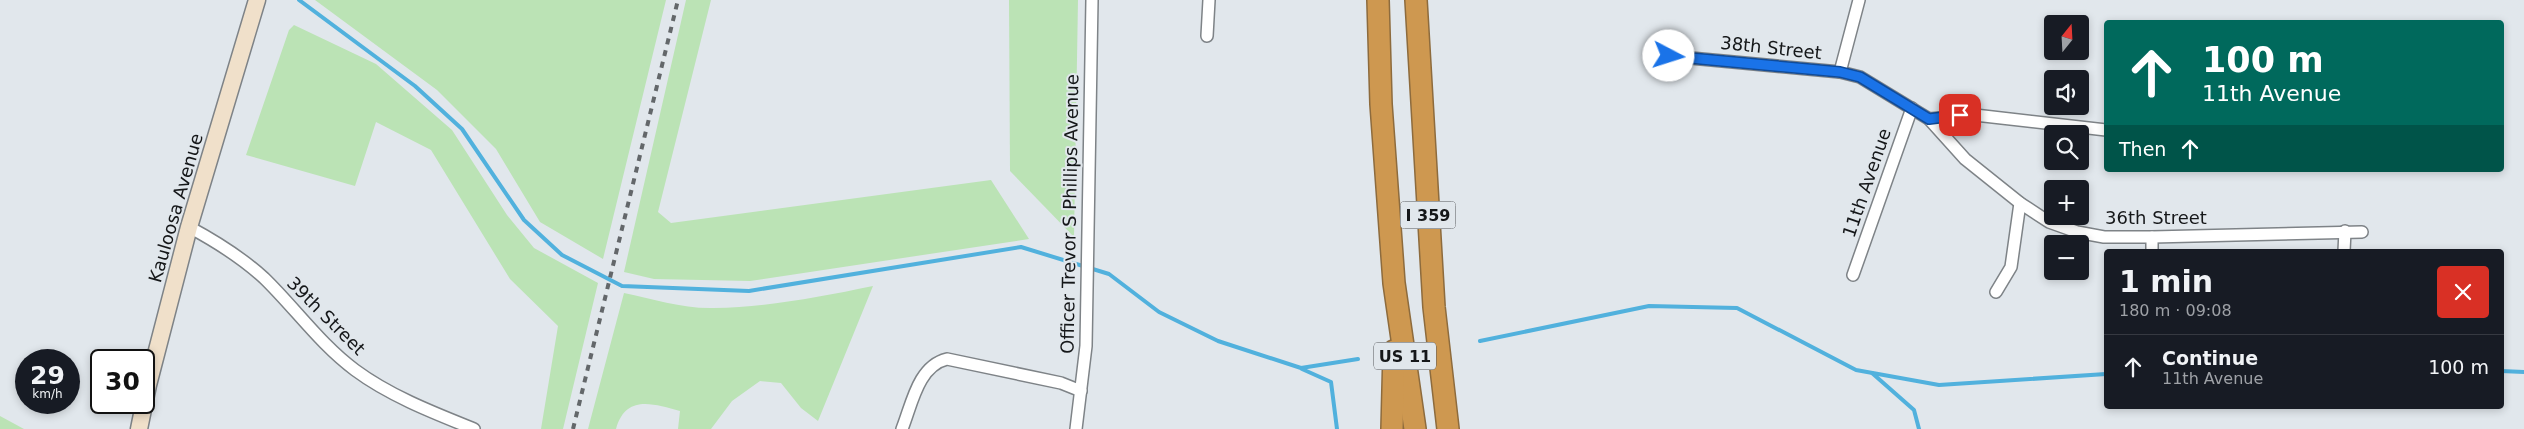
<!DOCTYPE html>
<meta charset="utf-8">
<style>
:root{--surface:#171b24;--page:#20242c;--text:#f1f3f6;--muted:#9ea1a6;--line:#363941}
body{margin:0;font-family:"DejaVu Sans",sans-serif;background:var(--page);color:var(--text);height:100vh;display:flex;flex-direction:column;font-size:19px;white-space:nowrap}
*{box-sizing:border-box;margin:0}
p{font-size:16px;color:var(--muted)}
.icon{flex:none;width:28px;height:28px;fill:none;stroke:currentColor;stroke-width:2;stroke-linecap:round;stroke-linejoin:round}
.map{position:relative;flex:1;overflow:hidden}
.drawer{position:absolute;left:2104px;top:249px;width:400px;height:160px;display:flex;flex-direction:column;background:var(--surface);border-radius:5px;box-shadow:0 2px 8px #0003}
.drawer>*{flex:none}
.hud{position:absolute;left:2104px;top:20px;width:400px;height:152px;border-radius:5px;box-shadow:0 2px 8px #0003;background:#00695c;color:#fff;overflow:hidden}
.needle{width:32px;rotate:18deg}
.controls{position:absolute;left:2044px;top:15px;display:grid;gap:10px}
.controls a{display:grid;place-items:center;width:45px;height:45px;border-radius:5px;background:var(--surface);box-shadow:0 2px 8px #0003;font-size:25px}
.speed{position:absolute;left:15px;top:349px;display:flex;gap:10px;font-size:25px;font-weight:700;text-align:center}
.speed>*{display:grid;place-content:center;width:65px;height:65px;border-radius:50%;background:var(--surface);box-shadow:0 2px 8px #0003;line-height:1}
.speed small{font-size:12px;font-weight:400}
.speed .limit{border:2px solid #111;border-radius:8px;background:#fff;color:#111}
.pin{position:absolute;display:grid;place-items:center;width:42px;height:42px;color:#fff;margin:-21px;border-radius:10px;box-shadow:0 2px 8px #0006}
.me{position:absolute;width:55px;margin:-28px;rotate:95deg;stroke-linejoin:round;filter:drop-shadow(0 0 4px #0008)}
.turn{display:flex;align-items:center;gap:18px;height:105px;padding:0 15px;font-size:22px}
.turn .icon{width:65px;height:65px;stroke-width:2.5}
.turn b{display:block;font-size:35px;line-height:42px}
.then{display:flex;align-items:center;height:48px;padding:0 15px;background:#0003;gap:10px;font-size:19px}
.round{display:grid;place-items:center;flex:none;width:52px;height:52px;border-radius:5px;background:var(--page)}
.summary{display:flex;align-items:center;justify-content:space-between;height:85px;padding:0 15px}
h1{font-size:30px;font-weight:600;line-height:38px}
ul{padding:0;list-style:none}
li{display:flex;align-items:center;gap:15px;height:65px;padding:0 15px;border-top:1px solid var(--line)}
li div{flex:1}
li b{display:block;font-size:19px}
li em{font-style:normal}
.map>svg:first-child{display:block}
.green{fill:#bbe3b5}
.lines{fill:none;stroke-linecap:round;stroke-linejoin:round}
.stream{stroke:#51b1dd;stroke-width:4}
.street-casing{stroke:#7e8387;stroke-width:14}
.secondary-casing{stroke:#7e8387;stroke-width:19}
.highway-casing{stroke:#8d6b3d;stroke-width:24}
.street{stroke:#fff;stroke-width:11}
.secondary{stroke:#f0e0ca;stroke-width:16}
.highway{stroke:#ce9850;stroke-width:21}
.rail{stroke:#63676a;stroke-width:4;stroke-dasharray:6 6;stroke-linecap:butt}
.route-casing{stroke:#114b97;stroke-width:12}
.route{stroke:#1a73e8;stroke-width:9}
.labels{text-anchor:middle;stroke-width:4;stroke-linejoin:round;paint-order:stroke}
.shield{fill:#e1e7ec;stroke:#525558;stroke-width:1}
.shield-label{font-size:16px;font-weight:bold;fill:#151719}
.street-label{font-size:18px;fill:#151719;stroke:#e1e7ec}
</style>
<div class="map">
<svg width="2524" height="429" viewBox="0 0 2524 429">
<rect width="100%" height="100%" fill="#e1e7ec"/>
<!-- green -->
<g class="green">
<polygon points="315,0 666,0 603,259 540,222 496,149 437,90"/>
<polygon points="686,0 711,0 658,212 671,223 991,180 1029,239 750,281 654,279 624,272"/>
<polygon points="1009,0 1078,0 1074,237 1010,171"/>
<polygon points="294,25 376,64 452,130 507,215 534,248 598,283 563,429 541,429 558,326 510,279 431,150 376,122 355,186 246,155 289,30"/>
<path d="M873,286L818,421L801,408L781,383L760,381L732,401L711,429H678L680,411C653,404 626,394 616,429H588L624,293C653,299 684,309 714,308C768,307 820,297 873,286Z"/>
<polygon points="0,416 24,429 0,429"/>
</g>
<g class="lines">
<!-- stream -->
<g class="stream">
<polyline points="299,0 415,86 462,129 524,220 562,255 622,286 749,291 1021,247 1109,274 1159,312 1218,341 1301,368 1358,359"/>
<polyline points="1480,341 1649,306 1737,308 1856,370 1939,385 2106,374"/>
<polyline points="1302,369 1331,382 1337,429"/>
<polyline points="2501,371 2524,372"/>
<polyline points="1872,373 1914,410 1919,429"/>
</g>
<defs>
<g id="street">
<polyline points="1207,36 1209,0"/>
<polyline points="1669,56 1840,72 1860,77 1929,119 1965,159 2020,203 2049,222 2077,232 2104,237 2152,237 2362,232"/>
<polyline points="1840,72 1859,0"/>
<polyline points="1929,119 1975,115 2106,130"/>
<path d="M189,227C217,242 241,257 264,278C295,308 320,344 355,370C390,396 434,413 474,429"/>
<polyline points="2152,251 2152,237"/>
<polyline points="2344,251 2345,231"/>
<polyline points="1853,275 1912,108"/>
<polyline points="1996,292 2011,267 2020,203"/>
<path d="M902,429C912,404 918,366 947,359L1061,383L1081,391"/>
<polyline points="1076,429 1086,346 1092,0"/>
</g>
<polyline id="secondary" points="139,429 148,385 189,227 257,0"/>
<g id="highway">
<polyline points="1378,0 1381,104 1394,283 1415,429"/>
<polyline points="1416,0 1434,307 1448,429"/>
<polyline points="1392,429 1394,351"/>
</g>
</defs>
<!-- street casing -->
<use href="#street" class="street-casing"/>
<!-- secondary casing -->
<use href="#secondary" class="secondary-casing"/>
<!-- highway casing -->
<use href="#highway" class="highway-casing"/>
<!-- street -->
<use href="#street" class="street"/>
<!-- secondary -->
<use href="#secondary" class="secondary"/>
<!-- highway -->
<use href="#highway" class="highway"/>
<!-- rail -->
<polyline class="rail" points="573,429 678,0"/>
</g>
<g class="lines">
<defs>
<polyline id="route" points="1669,56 1840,72 1860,77 1929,119 1960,115"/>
</defs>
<!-- route casing -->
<use href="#route" class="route-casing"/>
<!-- route -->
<use href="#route" class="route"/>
</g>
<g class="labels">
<!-- shield labels -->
<g class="shield">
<rect x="1400.5" y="201.5" width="55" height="27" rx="4"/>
<rect x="1374" y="342.5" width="62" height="27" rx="4"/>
</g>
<g class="shield-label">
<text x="1428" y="221">I 359</text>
<text x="1405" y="362">US 11</text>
</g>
<!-- street labels -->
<g class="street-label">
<text transform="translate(1771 48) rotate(6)" y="6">38th Street</text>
<text transform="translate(1867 183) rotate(-71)" y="6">11th Avenue</text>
<text transform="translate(176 208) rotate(-74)" y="6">Kauloosa Avenue</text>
<text transform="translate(1070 214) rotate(-89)" y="6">Officer Trevor S Phillips Avenue</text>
<text x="2156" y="224">36th Street</text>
<text transform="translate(326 316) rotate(45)" y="6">39th Street</text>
</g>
</g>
</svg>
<div class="controls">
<a><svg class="needle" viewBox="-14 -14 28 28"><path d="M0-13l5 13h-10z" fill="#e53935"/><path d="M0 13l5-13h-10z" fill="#9ea1a6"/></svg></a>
<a><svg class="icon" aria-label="sound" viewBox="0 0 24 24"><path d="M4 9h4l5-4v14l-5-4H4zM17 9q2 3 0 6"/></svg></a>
<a><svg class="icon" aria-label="search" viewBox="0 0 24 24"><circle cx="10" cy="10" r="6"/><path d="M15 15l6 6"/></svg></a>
<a>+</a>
<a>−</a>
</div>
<div class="speed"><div>29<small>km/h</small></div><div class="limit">30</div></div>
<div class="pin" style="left:1960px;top:115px;background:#d93025"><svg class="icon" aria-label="arrive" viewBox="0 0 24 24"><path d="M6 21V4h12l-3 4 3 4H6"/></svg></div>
<svg class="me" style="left:1669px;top:56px" viewBox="-20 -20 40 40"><circle r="19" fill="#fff"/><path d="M0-13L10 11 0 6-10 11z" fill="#1a73e8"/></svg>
<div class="hud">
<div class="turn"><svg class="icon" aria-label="ahead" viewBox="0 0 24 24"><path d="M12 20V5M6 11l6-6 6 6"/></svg><div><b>100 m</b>11th Avenue</div></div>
<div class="then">Then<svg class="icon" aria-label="ahead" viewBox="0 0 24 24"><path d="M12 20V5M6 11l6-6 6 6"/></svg></div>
</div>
<section class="drawer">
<div class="summary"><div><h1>1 min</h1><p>180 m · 09:08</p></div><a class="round" style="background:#d93025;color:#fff"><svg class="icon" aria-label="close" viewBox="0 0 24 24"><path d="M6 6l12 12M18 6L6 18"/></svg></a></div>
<ul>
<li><svg class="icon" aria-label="ahead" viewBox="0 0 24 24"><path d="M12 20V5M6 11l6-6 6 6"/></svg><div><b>Continue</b><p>11th Avenue</p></div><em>100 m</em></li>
</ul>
</section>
</div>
